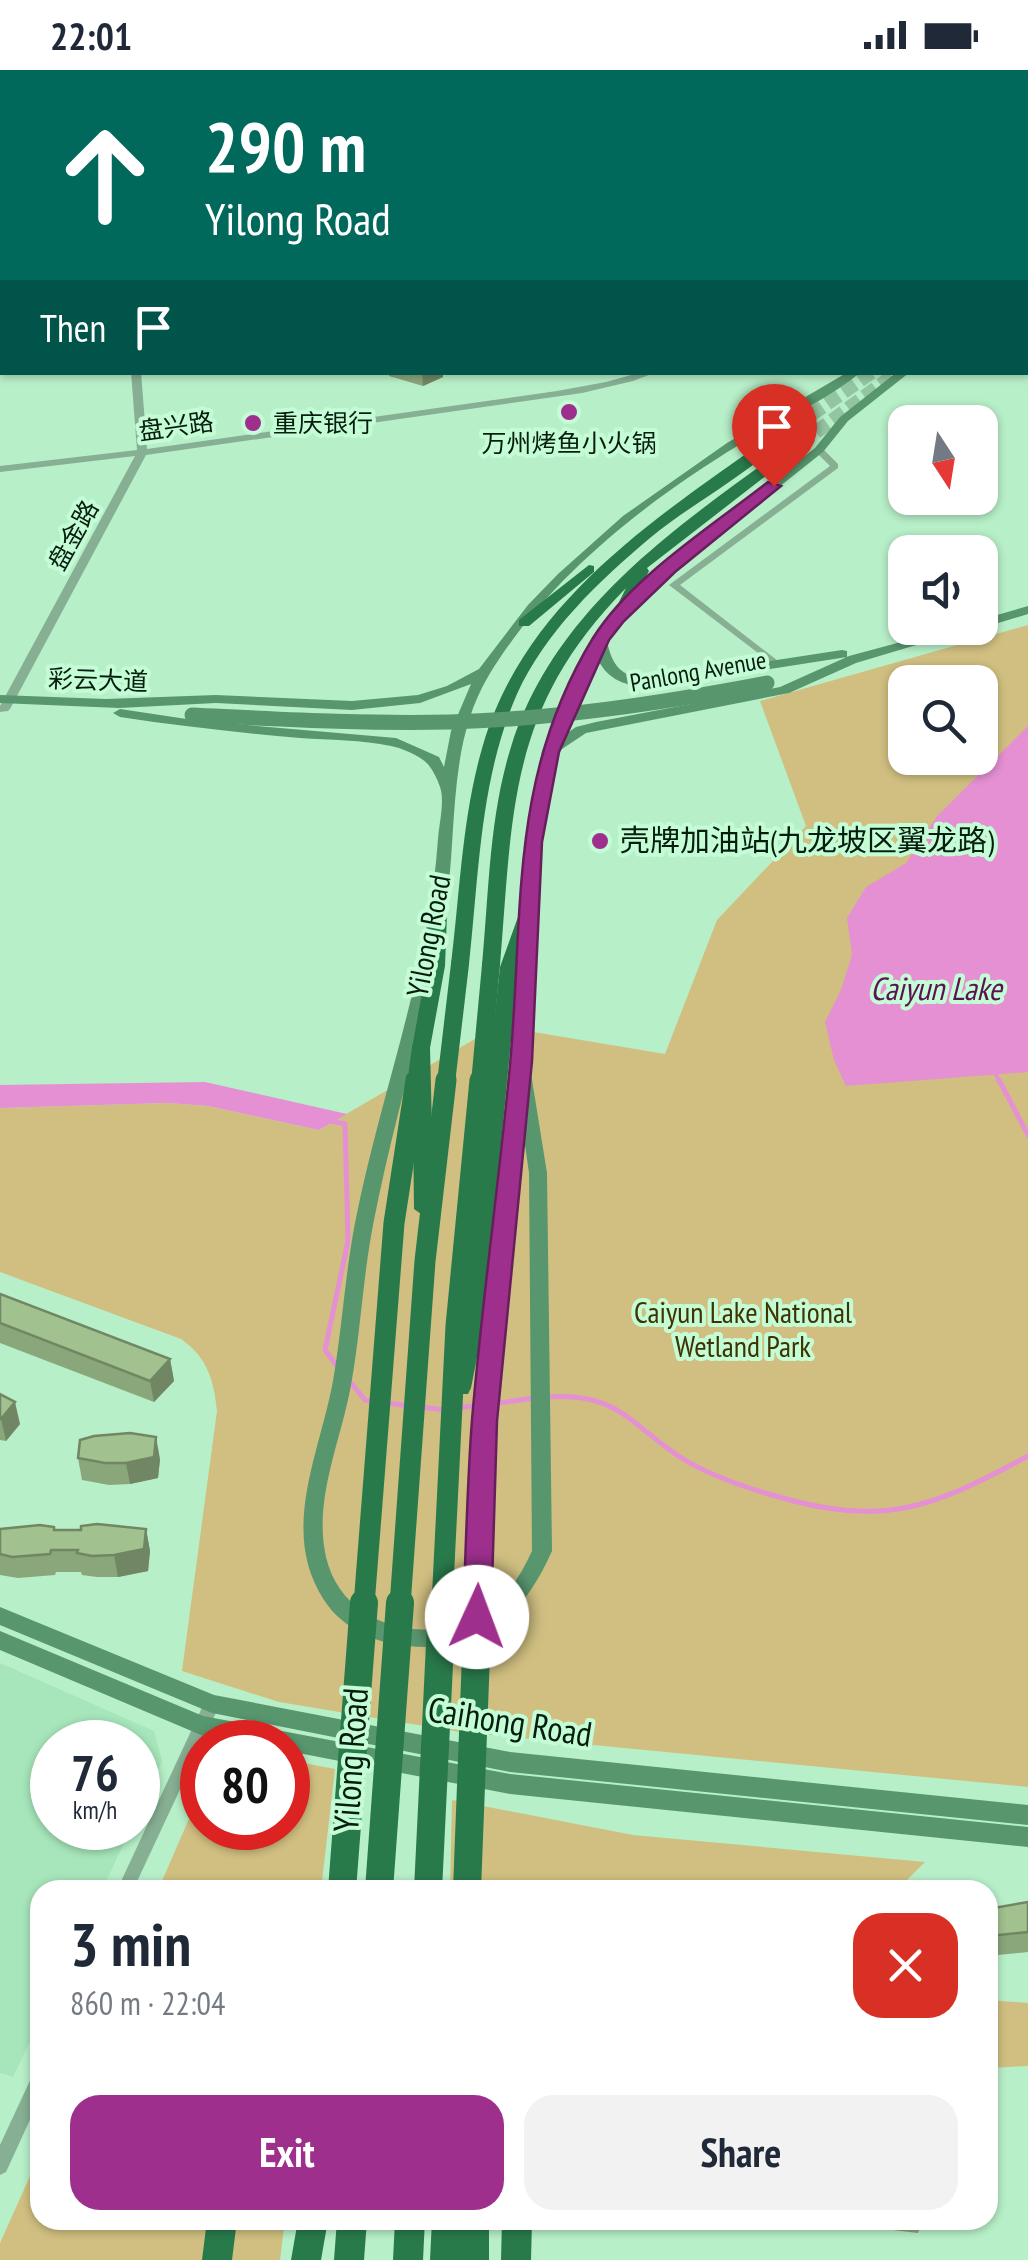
<!DOCTYPE html>
<meta charset="utf-8">
<style>
:root{--surface:#fff;--page:#f2f2f3;--text:#1f2937;--muted:#747a83;--accent:#9e2f8d}
body{margin:0;font-family:"PT Sans Narrow","Noto Sans SC",sans-serif;background:var(--page);color:var(--text);height:100vh;display:flex;flex-direction:column;font-size:38px;white-space:nowrap}
*{box-sizing:border-box;margin:0}
p{font-size:32px;color:var(--muted)}
.icon{flex:none;width:55px;height:55px;fill:none;stroke:currentColor;stroke-width:2;stroke-linecap:round;stroke-linejoin:round}
.map{position:relative;flex:1;overflow:hidden}
.panel{position:absolute;left:30px;top:1810px;width:968px;height:350px;display:flex;flex-direction:column;background:var(--surface);border-radius:30px;box-shadow:0 2px 8px #0004}
.panel>*{flex:none}
.top-card{position:absolute;left:0px;top:0px;width:1030px;height:305px;box-shadow:0 2px 8px #0004;background:#00695c;color:#fff;overflow:hidden}
.needle{width:65px;rotate:168deg}
.fabs{position:absolute;left:888px;top:335px;display:grid;gap:20px}
.fabs a{display:grid;place-items:center;width:110px;height:110px;border-radius:20px;background:var(--surface);box-shadow:0 2px 8px #0004;font-size:50px}
.speed{position:absolute;left:30px;top:1650px;display:flex;gap:20px;font-size:50px;font-weight:700;text-align:center}
.speed>*{display:grid;place-content:center;width:130px;height:130px;border-radius:50%;background:var(--surface);box-shadow:0 2px 8px #0004;line-height:1}
.speed small{font-size:25px;font-weight:400}
.speed .limit{border:15px solid #d22;background:#fff;color:#111}
.pin{position:absolute;display:grid;place-items:center;width:85px;height:85px;color:#fff;margin:-102px -42px;border-radius:50% 50% 50% 0;rotate:-45deg;box-shadow:0 0 10px #0007}
.pin .icon{rotate:45deg}
.me{position:absolute;width:110px;margin:-55px;rotate:2deg;stroke-linejoin:round;filter:drop-shadow(0 0 8px #0008)}
.turn{display:flex;align-items:center;gap:35px;height:210px;padding:0 40px;font-size:45px}
.turn .icon{width:130px;height:130px;stroke-width:2.5}
.turn b{display:block;font-size:70px;line-height:85px}
.then{display:flex;align-items:center;height:95px;padding:0 40px;background:#0003;gap:20px;font-size:38px}
.round{display:grid;place-items:center;flex:none;width:105px;height:105px;border-radius:30px;background:var(--page)}
.summary{display:flex;align-items:center;justify-content:space-between;height:170px;padding:0 40px}
h1{font-size:60px;font-weight:700;line-height:75px}
.action{display:flex;gap:20px;margin-top:auto;padding:20px 40px}
.action a{flex:1;height:115px;border-radius:30px;background:var(--accent);color:#fff;font-size:40px;font-weight:700;line-height:115px;text-align:center}
.action a+a{background:var(--page);color:var(--text)}
.status{display:flex;justify-content:space-between;align-items:center;height:70px;padding:0 50px;background:var(--surface);direction:ltr}
.status svg{height:28px;fill:currentColor}
.map>svg:first-child{display:block}
.built{fill:#a6e6ba}
.green{fill:#d0bf81;fill-rule:evenodd}
.water{fill:#e490d3}
.lines{fill:none;stroke-linecap:round;stroke-linejoin:round}
.stream-far1{stroke:#e490d3;stroke-width:4}
.stream{stroke:#e490d3;stroke-width:5}
.trunk-tunnel{stroke:#94c5a3;stroke-width:14;stroke-dasharray:14 6;stroke-linecap:butt}
.minor{fill:#87af93;fill-rule:evenodd}
.tertiary{fill:#87af93;fill-rule:evenodd}
.secondary{fill:#58966e;fill-rule:evenodd}
.primary{fill:#2f8453;fill-rule:evenodd}
.trunk{fill:#287a4b;fill-rule:evenodd}
.secondary-bridge{stroke:#58966e;stroke-width:15}
.trunk-bridge-far2{stroke:#287a4b;stroke-width:18}
.trunk-bridge-far1{stroke:#287a4b;stroke-width:21}
.trunk-bridge{stroke:#287a4b;stroke-width:28}
.wall{fill:#8aa67b}
.shaded-wall{fill:#718764}
.building{fill:#a1c18f;stroke:#718764;stroke-width:2.5}
.route{fill:#9e2f8d;stroke:#671f5c;stroke-width:2.5}
.poi-dot{fill:#9e2f8d;stroke:#c4fdd5;stroke-width:4}
.labels{text-anchor:middle;stroke-width:8;stroke-linejoin:round;paint-order:stroke}
.far-poi-label{font-size:25px;fill:#071d10;stroke:#c4fdd5;text-anchor:start}
.far-street-label{font-size:25px;fill:#071d10;stroke:#c4fdd5}
.poi-label{font-size:30px;fill:#071d10;stroke:#c4fdd5;text-anchor:start}
.street-label{font-size:30px;fill:#071d10;stroke:#c4fdd5}
.park-label{font-size:30px;fill:#3f3302;stroke:#c4fdd5}
.water-label{font-size:32px;font-style:italic;fill:#5c1252;stroke:#c4fdd5}
.near-street-label{font-size:35px;fill:#071d10;stroke:#c4fdd5}
</style>
<div class="status"><b>22:01</b><svg viewBox="0 0 49 12"><path d="M0 12V9h3v3zM5 12V6h3v6zM10 12V3h3v9zM15 12V0h3v12zM26 1h20v11H26zM47 4h2v5h-2z"/></svg></div>
<div class="map">
<svg width="1028" height="2190" viewBox="0 0 1028 2190">
<rect width="100%" height="100%" fill="#b7efc8"/>
<!-- built -->
<polygon class="built" points="0,1593 154,1661 162,1691 138,1744 138,1672 52,1672 52,1758 131,1758 102,1820 40,1820 40,1950 13,2007 0,2003"/>
<!-- green -->
<g class="green">
<path d="M1028,555V1717L460,1662L279,1632L182,1601L217,1341C214,1310 207,1287 181,1269L0,1202V1038L167,1033L208,1036L319,1060L497,956L665,984L717,850L806,756L760,631ZM905,612H980V688H905Z"/>
<polygon points="288,1690 335,1699 321,1820 158,1820 202,1719 202,1758 288,1758"/>
<polygon points="452,1730 633,1765 925,1792 901,1816 888,1820 450,1820"/>
<polygon points="988,1930 1028,1933 1028,1996 988,1998"/>
<polygon points="40,2084 40,2150 285,2150 280,2190 0,2190 0,2173"/>
</g>
<!-- water -->
<g class="water">
<polygon points="1028,656 1028,1002 846,1016 834,990 825,952 841,920 852,885 847,848 866,817 906,793 937,746"/>
<polygon points="205,1012 347,1044 319,1060 208,1036 167,1033 0,1038 0,1015"/>
</g>
<g class="lines">
<!-- stream-far1 -->
<polyline class="stream-far1" points="996,1005 1000,1013"/>
<!-- stream -->
<g class="stream">
<polyline points="999,1010 1028,1065"/>
<polyline points="330,1051 345,1054 348,1171 325,1280 337,1296"/>
<polyline points="347,1308 365,1330 376,1332"/>
<path d="M545,1327C618,1322 626,1351 680,1387C708,1405 741,1416 772,1425C883,1458 930,1439 1028,1386"/>
<polyline points="387,1333 410,1336"/>
<polyline points="491,1334 535,1328"/>
<polyline points="421,1337 445,1340"/>
<polyline points="456,1338 480,1335"/>
</g>
<!-- trunk-tunnel -->
<g class="trunk-tunnel">
<polyline points="778,368 872,302"/>
<polyline points="800,374 898,302"/>
</g>
<!-- minor -->
<g class="minor">
<polygon points="816,378 822,378 838,394 838,398 680,515 778,591 780,593 775,596 669,515 830,396 816,382"/>
<polygon points="212,1627 218,1629 220,1634 133,1820 117,1820 206,1629"/>
<polygon points="40,1999 40,2028 6,2102 0,2105 0,2075 34,2002"/>
</g>
<!-- tertiary -->
<g class="tertiary">
<polygon points="617,0 625,0 627,2 619,2"/>
<rect x="0" y="123" width="2" height="4"/>
<polygon points="131,302 141,302 147,379 557,321 606,312 642,302 657,302 633,311 582,323 146,385 10,639 8,641 0,642 0,636 135,386 0,402 0,396 137,380"/>
</g>
<!-- secondary -->
<g class="secondary">
<rect x="0" y="229" width="2" height="6"/>
<path d="M848,302H861C825,332 779,351 739,375C645,432 547,509 489,605C445,678 459,768 444,849C425,950 394,1048 374,1150C363,1204 361,1260 351,1315C341,1371 313,1430 326,1487C340,1547 402,1570 458,1555C495,1545 517,1514 532,1481L529,1103L513,991L525,772L542,681L594,570L613,545L665,495L815,378L840,347L897,302H910L848,351L823,382L673,501L623,551L607,571C612,596 621,606 647,610L842,580L847,581V587L647,618C626,615 609,611 598,590L563,666L576,657L596,652L780,617L849,586L953,558H973L856,593L789,623L586,663L556,683L539,772L529,991L547,1103L552,1481C523,1546 483,1584 407,1576C375,1573 342,1558 324,1530C279,1461 320,1383 333,1311C342,1259 345,1205 355,1153C380,1025 429,901 438,769C439,754 445,731 440,717C438,711 434,702 430,697C424,687 402,678 391,676C362,670 330,670 300,668C240,663 180,656 120,647L113,643L120,639L200,651L396,668L439,687L444,697L451,661L471,614L420,633L352,640L216,633L119,638L0,633V625L106,629L216,625L352,631L418,625L447,616L479,599L528,535L558,504L623,446L727,373Z"/>
<polygon points="1028,536 1028,544 985,557 978,558 980,550"/>
<polygon points="0,1537 214,1625 510,1682 1028,1735 1028,1755 510,1702 212,1643 0,1555"/>
<polygon points="0,1561 203,1646 510,1704 1028,1757 1028,1777 510,1724 288,1681 288,1672 242,1672 201,1665 0,1580"/>
</g>
<!-- primary -->
<g class="primary">
<rect x="0" y="51" width="2" height="6"/>
<rect x="0" y="68" width="2" height="6"/>
</g>
<!-- trunk -->
<g class="trunk">
<path d="M773,365L785,368C747,405 691,434 650,468C598,512 546,561 517,624C480,708 479,804 469,894L460,900L454,898L451,894C460,822 462,746 483,675C525,531 657,447 773,365Z"/>
<path d="M795,371L807,374L647,498L649,501L623,551L618,552L611,548L626,518C508,638 513,739 500,895L497,899H485L482,895C489,823 489,747 511,677C555,536 682,453 795,371Z"/>
<polygon points="589,495 594,496 594,502 529,556 519,556 519,550"/>
<polygon points="438,839 447,844 445,896 430,978 434,1139 424,1146 414,1139 412,978 427,896 429,844"/>
<polygon points="527,842 536,847 518,897 484,1252 471,1318 468,1324 452,1324 449,1318 462,1252 500,897 518,847"/>
<polygon points="521,985 531,991 496,1351 493,1357 485,1360 477,1357 474,1351 511,991"/>
<polygon points="207,2150 237,2150 232,2190 202,2190"/>
<polygon points="298,2150 328,2150 321,2190 291,2190"/>
<polygon points="337,2150 367,2150 364,2190 334,2190"/>
<polygon points="395,2150 425,2150 423,2190 393,2190"/>
<polygon points="432,2150 489,2150 489,2190 430,2190"/>
<polygon points="502,2150 532,2150 531,2190 501,2190"/>
</g>
<!-- secondary-bridge -->
<path class="secondary-bridge" d="M192,645C278,649 364,654 450,652C557,649 662,633 767,613"/>
<!-- trunk-bridge-far2 -->
<g class="trunk-bridge-far2">
<polyline points="416,1013 421,978"/>
<polyline points="446,1013 460,894"/>
<polyline points="480,1013 491,895"/>
</g>
<!-- trunk-bridge-far1 -->
<g class="trunk-bridge-far1">
<polyline points="364,1535 394,1153 416,1010"/>
<polyline points="400,1535 425,1191 446,1010"/>
<polyline points="442,1535 456,1256 480,1010"/>
<polyline points="478,1535 485,1351"/>
</g>
<!-- trunk-bridge -->
<g class="trunk-bridge">
<polyline points="342,1820 364,1533"/>
<polyline points="379,1820 400,1533"/>
<polyline points="428,1820 442,1533"/>
<polyline points="467,1820 478,1533"/>
</g>
</g>
<!-- wall -->
<g class="wall">
<polygon points="389,302 443,302 443,307 423,316 389,306"/>
<polygon points="0,1224 170,1289 174,1311 154,1332 0,1273"/>
<polygon points="0,1324 20,1354 6,1371 0,1370"/>
<polygon points="78,1388 160,1389 158,1408 130,1414 109,1415 82,1410"/>
<polygon points="54,1457 55,1460 146,1459 150,1481 148,1501 118,1507 97,1507 82,1505 81,1502 56,1502 55,1505 18,1508 0,1505 0,1459"/>
<polygon points="1028,1832 1028,1882 988,1886 988,1839"/>
<polygon points="826,2150 851,2150 850,2155 826,2152"/>
<polygon points="856,2150 922,2150 918,2163 893,2160 894,2154"/>
</g>
<!-- shaded-wall -->
<g class="shaded-wall">
<polygon points="422,302 443,302 443,307 423,316"/>
<polygon points="170,1289 174,1311 154,1332 150,1311"/>
<polygon points="15,1332 20,1354 6,1371 1,1349"/>
<polygon points="156,1367 160,1389 158,1408 130,1414 126,1393"/>
<polygon points="146,1459 150,1481 148,1501 118,1507 114,1485"/>
</g>
<!-- building -->
<g class="building">
<polygon points="0,1224 170,1289 150,1311 0,1253"/>
<polygon points="0,1324 15,1332 1,1349 0,1349"/>
<polygon points="130,1363 156,1367 154,1387 126,1393 105,1393 78,1388 80,1370 94,1366"/>
<polygon points="97,1454 146,1459 144,1479 114,1485 92,1486 77,1483 78,1480 51,1480 50,1484 12,1487 0,1484 0,1459 40,1455 54,1457 54,1460 81,1460 81,1456"/>
<polygon points="1028,1832 1028,1862 988,1866 989,1871 988,1871 988,1839"/>
</g>
<!-- route -->
<path class="route" d="M768,412L781,416L675,502L624,551L609,570L559,682L542,772L532,991L497,1351L491,1547L487,1555L477,1558L467,1555L463,1547C466,1481 467,1415 472,1350C482,1231 499,1113 510,995C524,842 508,707 593,568C631,507 712,456 768,412Z"/>
<!-- markers -->
<g class="poi-dot">
<circle cx="569" cy="342" r="10"/>
<circle cx="253" cy="353" r="10"/>
<circle cx="600" cy="771" r="10"/>
</g>
<g class="labels">
<!-- far-poi labels -->
<g class="far-poi-label">
<text x="273" y="362">重庆银行</text>
<text x="569" y="382" text-anchor="middle">万州烤鱼小火锅</text>
</g>
<!-- far-street labels -->
<g class="far-street-label">
<text transform="translate(176 356) rotate(-8)" y="9">盘兴路</text>
<text transform="translate(73 465) rotate(-61)" y="9">盘金路</text>
<text transform="translate(698 601) rotate(-10)" y="9">Panlong Avenue</text>
<text transform="translate(98 610) rotate(2)" y="9">彩云大道</text>
</g>
<!-- poi labels -->
<g class="poi-label">
<text x="620" y="781">壳牌加油站(九龙坡区翼龙路)</text>
</g>
<!-- street labels -->
<g class="street-label">
<text transform="translate(429 866) rotate(-79)" y="10">Yilong Road</text>
</g>
<!-- park labels -->
<g class="park-label">
<text x="743" y="1253">Caiyun Lake National<tspan x="743" dy="34">Wetland Park</tspan></text>
</g>
<!-- water labels -->
<g class="water-label">
<text x="936" y="930">Caiyun Lake</text>
</g>
<!-- near-street labels -->
<g class="near-street-label">
<text transform="translate(510 1652) rotate(9)" y="12">Caihong Road</text>
<text transform="translate(351 1690) rotate(-86)" y="12">Yilong Road</text>
</g>
</g>
</svg>
<div class="fabs">
<a><svg class="needle" viewBox="-14 -14 28 28"><path d="M0-13l5 13h-10z" fill="#e53935"/><path d="M0 13l5-13h-10z" fill="#747a83"/></svg></a>
<a><svg class="icon" aria-label="sound" viewBox="0 0 24 24"><path d="M4 9h4l5-4v14l-5-4H4zM17 9q2 3 0 6"/></svg></a>
<a><svg class="icon" aria-label="search" viewBox="0 0 24 24"><circle cx="10" cy="10" r="6"/><path d="M15 15l6 6"/></svg></a>
</div>
<div class="speed"><div>76<small>km/h</small></div><div class="limit">80</div></div>
<div class="pin" style="left:774px;top:416px;background:#d93025"><svg class="icon" aria-label="arrive" viewBox="0 0 24 24"><path d="M6 21V4h12l-3 4 3 4H6"/></svg></div>
<svg class="me" style="left:477px;top:1547px" viewBox="-20 -20 40 40"><circle r="19" fill="#fff"/><path d="M0-13L10 11 0 6-10 11z" fill="#9e2f8d"/></svg>
<div class="top-card">
<div class="turn"><svg class="icon" aria-label="ahead" viewBox="0 0 24 24"><path d="M12 20V5M6 11l6-6 6 6"/></svg><div><b>290 m</b>Yilong Road</div></div>
<div class="then">Then<svg class="icon" aria-label="arrive" viewBox="0 0 24 24"><path d="M6 21V4h12l-3 4 3 4H6"/></svg></div>
</div>
<section class="panel">
<div class="summary"><div><h1>3 min</h1><p>860 m · 22:04</p></div><a class="round" style="background:#d93025;color:#fff"><svg class="icon" aria-label="close" viewBox="0 0 24 24"><path d="M6 6l12 12M18 6L6 18"/></svg></a></div>
<div class="action"><a>Exit</a><a>Share</a></div>
</section>
</div>
